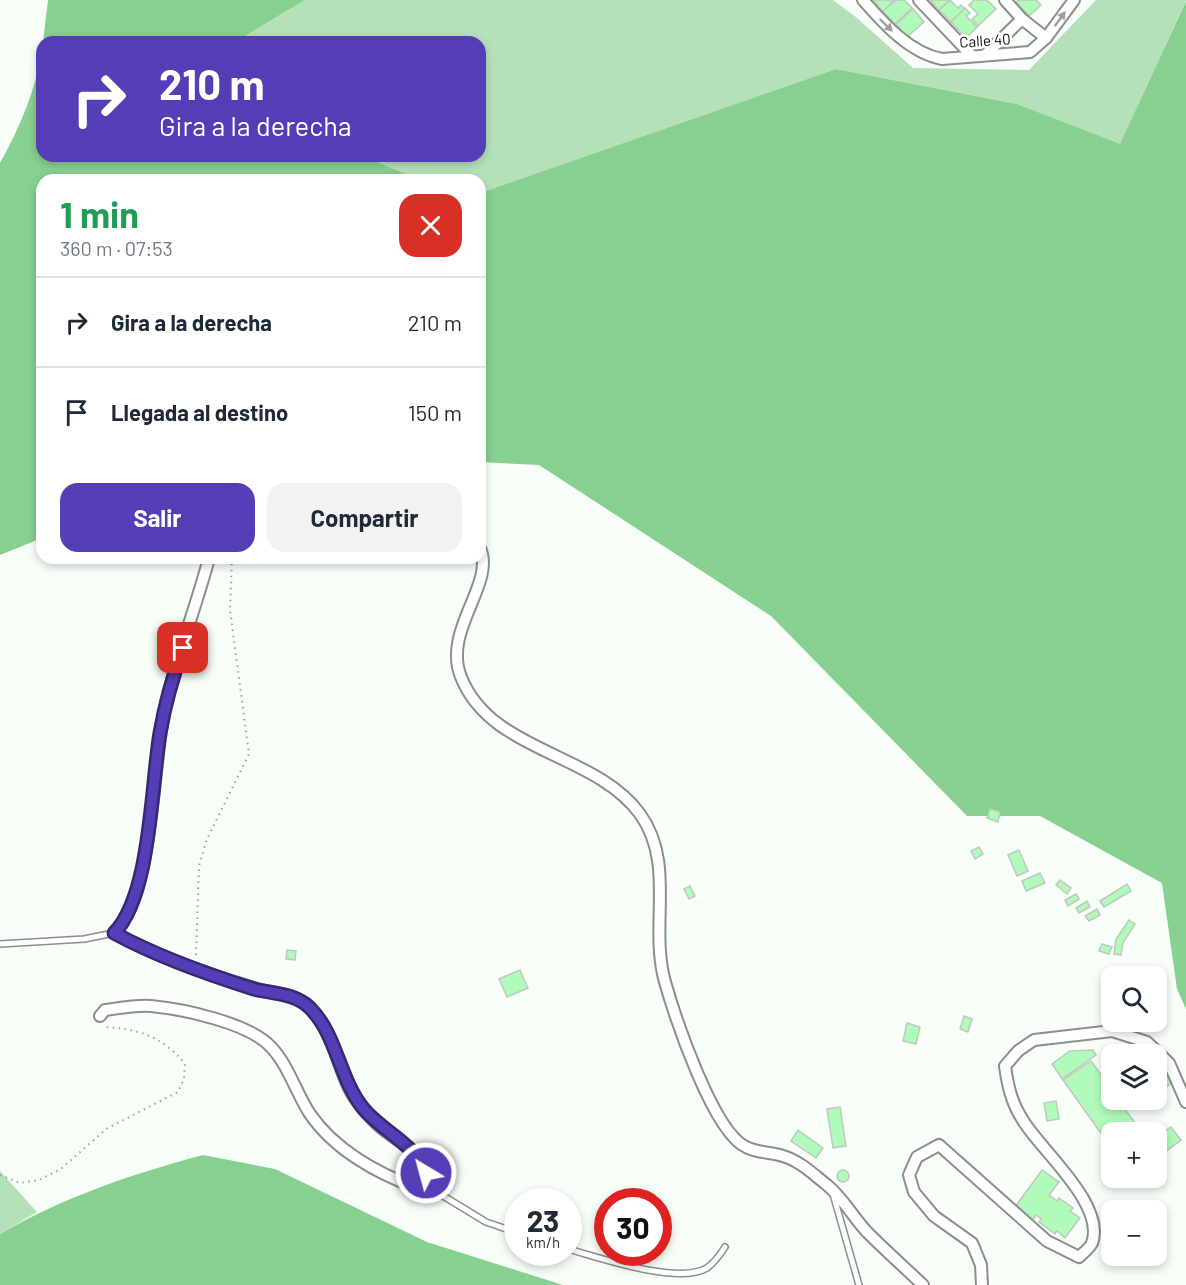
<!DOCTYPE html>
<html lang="es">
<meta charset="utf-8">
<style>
:root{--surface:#fff;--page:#f2f2f3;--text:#1f2937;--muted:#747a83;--line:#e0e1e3;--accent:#553db5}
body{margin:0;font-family:Barlow,sans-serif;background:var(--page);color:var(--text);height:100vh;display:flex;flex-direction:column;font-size:22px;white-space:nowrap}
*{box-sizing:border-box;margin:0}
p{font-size:20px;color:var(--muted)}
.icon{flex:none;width:33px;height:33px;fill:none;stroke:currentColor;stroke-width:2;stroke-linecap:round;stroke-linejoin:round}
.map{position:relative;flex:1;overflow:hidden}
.drawer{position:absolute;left:36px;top:174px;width:450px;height:390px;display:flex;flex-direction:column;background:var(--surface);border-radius:18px;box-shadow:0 3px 9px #0003}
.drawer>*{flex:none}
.top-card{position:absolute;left:36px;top:36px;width:450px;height:126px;border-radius:18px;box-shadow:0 3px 9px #0003;background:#553db5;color:#fff;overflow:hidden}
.tools{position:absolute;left:1101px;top:966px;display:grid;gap:12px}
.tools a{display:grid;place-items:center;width:66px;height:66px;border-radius:12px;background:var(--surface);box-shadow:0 3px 9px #0003;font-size:30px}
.speed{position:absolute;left:504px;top:1188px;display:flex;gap:12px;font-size:30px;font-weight:700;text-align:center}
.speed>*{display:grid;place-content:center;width:78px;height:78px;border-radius:50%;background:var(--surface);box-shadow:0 3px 9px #0003;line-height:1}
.speed small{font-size:15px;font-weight:400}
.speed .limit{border:9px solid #d22;background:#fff;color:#111}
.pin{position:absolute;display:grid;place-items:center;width:51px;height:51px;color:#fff;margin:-26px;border-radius:12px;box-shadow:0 3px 9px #0006}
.me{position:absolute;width:66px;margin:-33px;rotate:323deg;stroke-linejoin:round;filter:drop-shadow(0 0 4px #0008)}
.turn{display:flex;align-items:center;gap:21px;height:126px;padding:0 24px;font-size:27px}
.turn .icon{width:78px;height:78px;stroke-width:2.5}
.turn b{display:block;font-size:42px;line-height:51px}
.round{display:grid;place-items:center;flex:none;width:63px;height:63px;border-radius:18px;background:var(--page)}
.summary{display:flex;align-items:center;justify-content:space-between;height:102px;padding:0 24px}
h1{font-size:36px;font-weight:700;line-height:45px;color:#1e9e55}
.action{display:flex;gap:12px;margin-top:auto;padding:12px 24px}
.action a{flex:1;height:69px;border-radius:18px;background:var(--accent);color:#fff;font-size:24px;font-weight:700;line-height:69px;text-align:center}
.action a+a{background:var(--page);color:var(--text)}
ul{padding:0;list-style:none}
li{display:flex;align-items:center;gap:18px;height:90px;padding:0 24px;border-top:2px solid var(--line)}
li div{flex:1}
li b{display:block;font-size:22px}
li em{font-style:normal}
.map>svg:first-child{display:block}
.green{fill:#b5e1b9}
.forest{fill:#87d090}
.building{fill:#b0fbb9;stroke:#c1c6c1;stroke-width:1.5}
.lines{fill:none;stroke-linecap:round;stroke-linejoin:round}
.service-casing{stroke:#8b908c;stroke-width:8}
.minor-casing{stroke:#8b908c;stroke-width:14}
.path{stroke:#9da29d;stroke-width:2;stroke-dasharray:1.5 4.5;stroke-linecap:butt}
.service{stroke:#fff;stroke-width:5}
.minor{stroke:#fff;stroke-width:10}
.oneway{fill:#9f9f9f}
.route-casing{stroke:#372876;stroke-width:15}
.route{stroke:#553db5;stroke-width:10}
.labels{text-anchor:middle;stroke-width:5;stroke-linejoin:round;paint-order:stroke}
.street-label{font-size:15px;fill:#0e100e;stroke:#fff}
</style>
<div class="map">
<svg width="1186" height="1285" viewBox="0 0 1186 1285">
<rect width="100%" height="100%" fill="#f7fdf7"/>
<!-- green -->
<g class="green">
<polygon points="305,0 833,0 857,18 913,68 1029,70 1096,0 1186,0 1120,145 1017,104 836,69 480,193 480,180 420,180 363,156 480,156 480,42 235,42"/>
<polygon points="0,1171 37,1212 0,1234"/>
</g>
<!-- forest -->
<g class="forest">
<polygon points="48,0 305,0 235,42 43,42"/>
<polygon points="1186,1 1186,1009 1177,989 1162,883 1040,816 967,816 771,616 539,465 480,462 480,193 836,69 1017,104 1120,144"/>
<path d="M42,49V156H363L420,180H42V538L0,555V163C20,127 36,90 42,49Z"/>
<path d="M203,1155L275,1169L427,1242L563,1285H0V1234C64,1197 132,1174 203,1155Z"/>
</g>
<!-- building -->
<g class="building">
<polygon points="873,0 895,0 883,11"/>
<polygon points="896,0 904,0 912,8 895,24 883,11"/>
<polygon points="930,0 950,0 939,10"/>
<polygon points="950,0 958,8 961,5 965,9 951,22 939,10"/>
<polygon points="974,0 987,0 996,9 978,26 972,19 978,14 969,5"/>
<polygon points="1019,0 1036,0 1041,5 1029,16 1016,2"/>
<polygon points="965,8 970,13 966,16 977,27 966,38 951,22"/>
<polygon points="913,9 924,22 907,37 896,24"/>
<polygon points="990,809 1000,812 998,822 987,818"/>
<polygon points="979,847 983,854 975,859 971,851"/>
<polygon points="1019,850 1028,871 1017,876 1008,855"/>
<polygon points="1040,873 1045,883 1026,891 1022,881"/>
<polygon points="1060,880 1071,888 1067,894 1056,885"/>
<polygon points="1127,884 1131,891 1104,907 1100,901"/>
<polygon points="690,886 695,896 689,899 684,889"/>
<polygon points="1076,894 1079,899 1068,906 1065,900"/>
<polygon points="1087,901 1090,907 1079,913 1076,908"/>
<polygon points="1097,909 1100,915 1089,921 1085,916"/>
<polygon points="1129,920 1135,924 1123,943 1121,955 1114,954 1116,939"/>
<polygon points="1102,944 1112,947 1109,954 1099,951"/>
<polygon points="287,950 296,951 295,960 286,959"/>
<polygon points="520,970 528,988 507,997 499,979"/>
<polygon points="964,1016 972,1019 968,1032 960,1029"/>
<polygon points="907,1023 920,1027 916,1044 903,1041"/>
<polygon points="1093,1050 1096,1055 1062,1079 1052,1064 1070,1051"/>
<polygon points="1091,1061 1112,1090 1112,1100 1118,1100 1142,1132 1112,1132 1112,1149 1063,1080"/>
<polygon points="1160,1065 1172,1083 1159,1091 1156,1067"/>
<polygon points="1056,1101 1059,1119 1047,1121 1044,1103"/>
<polygon points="840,1107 846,1146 833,1148 827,1109"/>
<polygon points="1171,1127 1181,1140 1161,1155 1165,1163 1159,1168 1156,1166 1156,1137"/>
<polygon points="798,1130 823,1148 816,1158 791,1141"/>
<circle cx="843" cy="1176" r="6"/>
<polygon points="1042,1170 1059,1182 1049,1195 1057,1201 1059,1198 1073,1208 1070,1211 1080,1218 1065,1238 1057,1231 1055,1234 1039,1222 1041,1219 1036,1215 1033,1220 1015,1207"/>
</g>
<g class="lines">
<defs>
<g id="service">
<polyline points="0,944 84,939 114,933"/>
<polyline points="422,1183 486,1222 518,1233"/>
<polyline points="833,1194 859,1285"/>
<path d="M568,1249C601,1258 678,1285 707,1268C715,1262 720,1255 725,1247"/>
</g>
<g id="minor">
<path d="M863,0C884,24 910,53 942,59L1030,52L1046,38L1074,0"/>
<polyline points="919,0 972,56"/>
<polyline points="1005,0 1022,19 1046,38"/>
<polyline points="986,54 1022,19"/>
<path d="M480,548C496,584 442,630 461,677C491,753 595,752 640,814C676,864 649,926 665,982C675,1017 713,1132 746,1147C757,1153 771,1152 783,1156C800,1161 813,1174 827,1185C843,1198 853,1217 867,1232C885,1250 904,1267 923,1285"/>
<path d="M100,1016L105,1010C120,1008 136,1005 151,1006C183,1009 249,1023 271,1047C289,1066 296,1093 310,1114C334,1149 376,1173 415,1187L424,1180C431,1156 391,1138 377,1124C367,1114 355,1101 349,1088C336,1062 332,1028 309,1007C294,993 272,994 254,988C206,974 158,957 114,933C154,893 152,765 165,708C176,657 196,608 209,558"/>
<path d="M982,1285L981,1265L972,1243L934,1216L914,1192L909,1175L917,1157L939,1145L1047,1241L1079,1257C1083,1253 1090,1248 1092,1243C1106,1205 1042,1151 1024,1122C1012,1104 1008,1088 1005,1066L1018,1051L1034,1040L1112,1031L1147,1042L1169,1063L1186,1102"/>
</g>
</defs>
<!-- service casing -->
<use href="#service" class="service-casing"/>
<!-- minor casing -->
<use href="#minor" class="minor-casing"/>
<!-- path -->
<g class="path">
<polyline points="196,955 199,866 207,839 249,754 230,610 232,558"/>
<path d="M0,1175L20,1183L39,1180L61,1169L106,1129L178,1092L184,1079L185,1064C162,1036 139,1029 104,1027"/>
</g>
<!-- service -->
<use href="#service" class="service"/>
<!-- minor -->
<use href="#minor" class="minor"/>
</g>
<!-- one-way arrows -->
<defs><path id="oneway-solid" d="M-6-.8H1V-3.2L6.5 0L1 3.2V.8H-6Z" transform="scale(1.5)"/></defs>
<g class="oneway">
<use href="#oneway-solid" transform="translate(1060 19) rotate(-54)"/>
<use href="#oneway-solid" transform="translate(886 25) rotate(44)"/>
</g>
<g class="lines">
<defs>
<path id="route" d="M183,648C173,676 165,704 160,733C151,785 151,896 114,933C158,957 206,974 254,989C273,994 295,993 310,1008C337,1035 339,1078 363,1108C380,1130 417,1145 426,1173"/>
</defs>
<!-- route casing -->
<use href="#route" class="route-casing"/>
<!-- route -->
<use href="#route" class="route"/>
</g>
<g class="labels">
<!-- street labels -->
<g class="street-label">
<text transform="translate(985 41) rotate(-4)" y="5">Calle 40</text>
</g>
</g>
</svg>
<div class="tools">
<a><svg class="icon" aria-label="search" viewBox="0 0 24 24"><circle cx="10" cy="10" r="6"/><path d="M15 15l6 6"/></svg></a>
<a><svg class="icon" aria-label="layers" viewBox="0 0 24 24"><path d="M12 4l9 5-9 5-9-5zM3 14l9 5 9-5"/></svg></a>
<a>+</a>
<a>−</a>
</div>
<div class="speed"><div>23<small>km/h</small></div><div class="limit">30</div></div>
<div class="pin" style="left:183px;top:648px;background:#d93025"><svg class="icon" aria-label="arrive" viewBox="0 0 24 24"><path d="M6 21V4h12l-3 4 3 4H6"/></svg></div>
<svg class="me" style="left:426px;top:1173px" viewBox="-20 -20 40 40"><circle r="17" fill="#553db5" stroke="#fff" stroke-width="3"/><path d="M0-11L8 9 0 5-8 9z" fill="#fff"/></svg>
<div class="top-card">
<div class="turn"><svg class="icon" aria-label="right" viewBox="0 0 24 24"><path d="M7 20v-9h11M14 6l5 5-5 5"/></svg><div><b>210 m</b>Gira a la derecha</div></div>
</div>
<section class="drawer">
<div class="summary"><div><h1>1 min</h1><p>360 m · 07:53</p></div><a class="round" style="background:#d93025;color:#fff"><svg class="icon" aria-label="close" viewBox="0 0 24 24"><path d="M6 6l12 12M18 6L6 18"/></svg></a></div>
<ul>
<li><svg class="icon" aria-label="right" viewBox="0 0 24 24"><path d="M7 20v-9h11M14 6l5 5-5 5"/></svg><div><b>Gira a la derecha</b></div><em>210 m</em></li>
<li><svg class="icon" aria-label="arrive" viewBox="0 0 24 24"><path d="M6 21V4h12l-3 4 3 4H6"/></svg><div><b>Llegada al destino</b></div><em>150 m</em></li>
</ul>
<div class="action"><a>Salir</a><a>Compartir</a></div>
</section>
</div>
